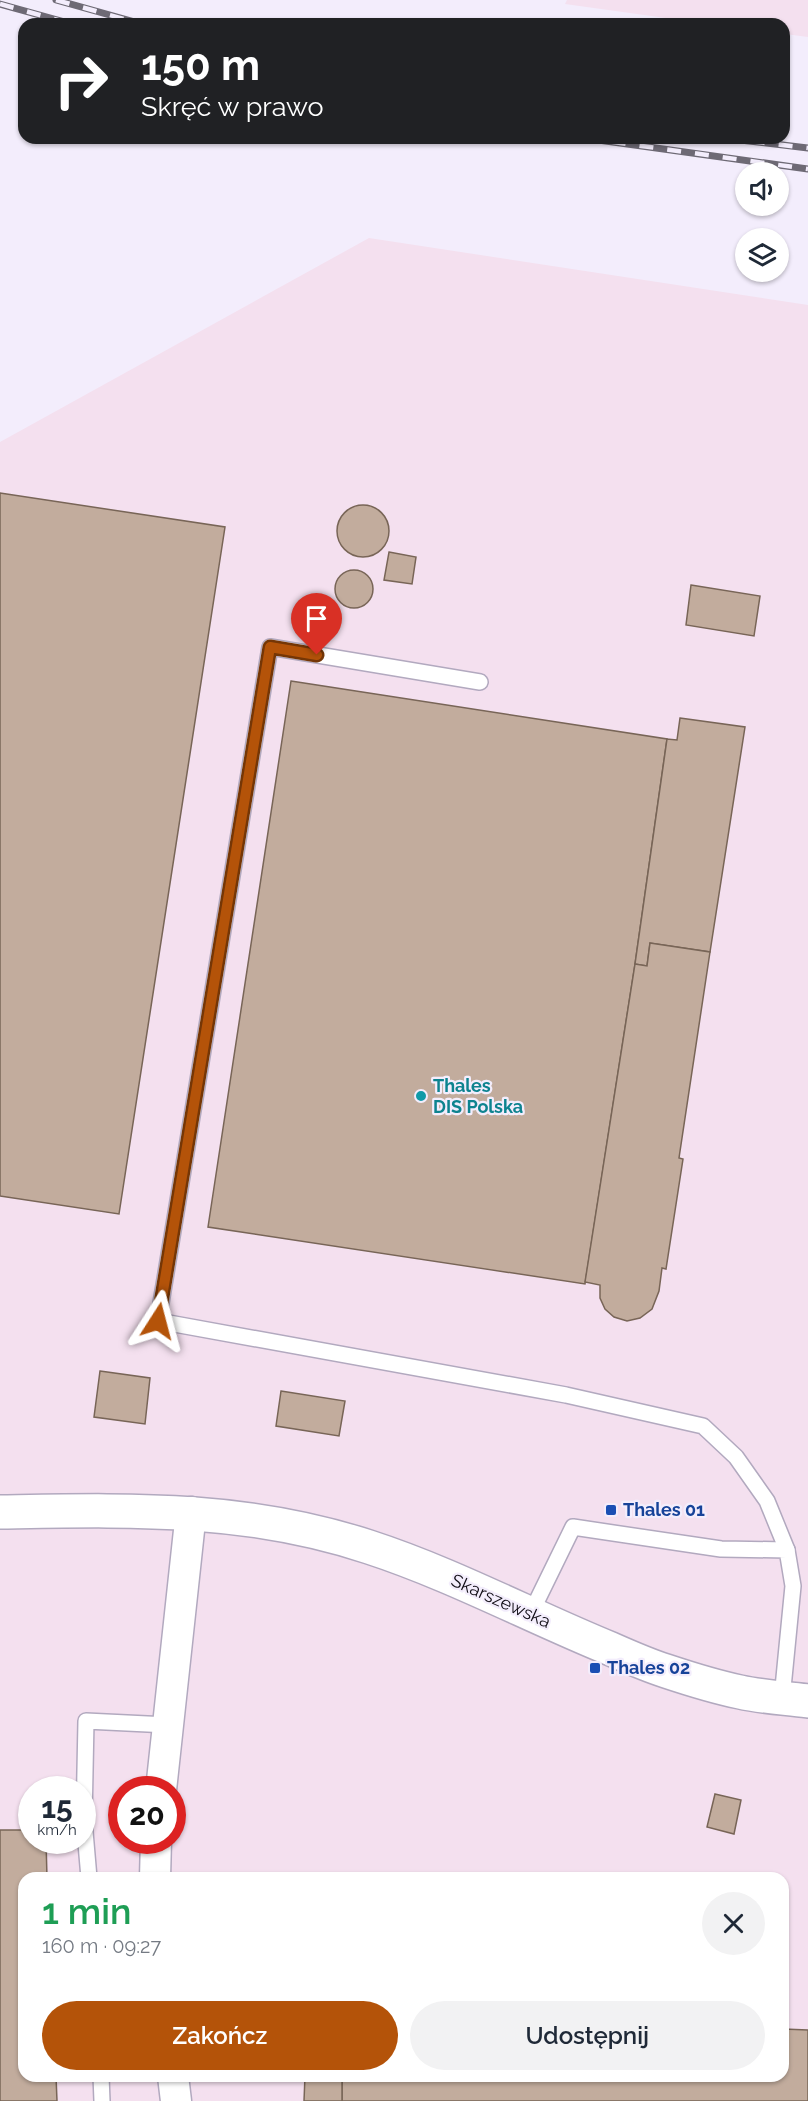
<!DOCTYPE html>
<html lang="pl">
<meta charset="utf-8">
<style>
:root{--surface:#fff;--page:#f2f2f3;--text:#1f2937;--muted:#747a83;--accent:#b45309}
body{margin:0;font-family:Raleway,sans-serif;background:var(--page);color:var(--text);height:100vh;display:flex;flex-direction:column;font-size:22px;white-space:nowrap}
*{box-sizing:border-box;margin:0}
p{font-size:20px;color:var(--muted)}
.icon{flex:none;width:33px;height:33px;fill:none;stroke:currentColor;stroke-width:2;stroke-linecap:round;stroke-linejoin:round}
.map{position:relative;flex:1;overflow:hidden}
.side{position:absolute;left:18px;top:1872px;width:771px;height:210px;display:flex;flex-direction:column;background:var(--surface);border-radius:18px;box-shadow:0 2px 4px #0004}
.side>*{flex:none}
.guide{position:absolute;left:18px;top:18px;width:772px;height:126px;border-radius:18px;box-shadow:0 2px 4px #0004;background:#202124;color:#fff;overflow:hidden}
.buttons{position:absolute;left:735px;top:162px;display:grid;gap:12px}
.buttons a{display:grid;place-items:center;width:54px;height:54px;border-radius:50%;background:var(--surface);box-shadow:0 2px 4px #0004;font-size:30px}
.speed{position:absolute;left:18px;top:1776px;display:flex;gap:12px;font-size:30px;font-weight:700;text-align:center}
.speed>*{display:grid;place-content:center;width:78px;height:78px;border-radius:50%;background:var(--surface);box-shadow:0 2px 4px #0004;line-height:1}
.speed small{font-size:15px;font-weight:400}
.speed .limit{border:9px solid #d22;background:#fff;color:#111}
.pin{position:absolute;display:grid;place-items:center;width:51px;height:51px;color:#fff;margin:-62px -26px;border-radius:50% 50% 50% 0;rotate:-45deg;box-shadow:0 0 6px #0007}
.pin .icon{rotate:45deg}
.me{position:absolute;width:66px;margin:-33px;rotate:9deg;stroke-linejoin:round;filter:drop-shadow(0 0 4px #0008)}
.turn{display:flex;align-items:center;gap:21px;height:126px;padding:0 24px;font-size:27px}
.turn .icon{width:78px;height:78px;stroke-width:2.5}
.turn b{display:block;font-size:42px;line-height:51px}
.round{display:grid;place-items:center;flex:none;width:63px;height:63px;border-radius:32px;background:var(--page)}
.headline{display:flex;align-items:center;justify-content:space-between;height:102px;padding:0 24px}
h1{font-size:36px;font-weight:600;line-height:45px;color:#1e9e55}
.cta{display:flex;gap:12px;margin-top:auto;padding:12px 24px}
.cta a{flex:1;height:69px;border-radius:36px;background:var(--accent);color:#fff;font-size:24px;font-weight:600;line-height:69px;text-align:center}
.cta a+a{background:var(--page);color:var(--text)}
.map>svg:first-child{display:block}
.industrial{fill:#f4e0ef;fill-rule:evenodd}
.building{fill:#c2ac9d;stroke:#786557;stroke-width:1.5}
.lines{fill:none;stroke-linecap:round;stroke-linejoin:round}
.service-casing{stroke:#b2a9bf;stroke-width:18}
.minor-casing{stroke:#b2a9bf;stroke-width:33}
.tertiary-casing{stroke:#b2a9bf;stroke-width:36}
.service{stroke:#fff;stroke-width:15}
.minor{stroke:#fff;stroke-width:30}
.tertiary{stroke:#fff;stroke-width:33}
.rail-casing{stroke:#6e6a75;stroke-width:7}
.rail{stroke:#f3edfc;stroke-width:4.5;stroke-dasharray:14;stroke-linecap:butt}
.route-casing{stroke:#753606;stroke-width:15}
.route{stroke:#b45309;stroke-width:10}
.culture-dot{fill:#0f9aa8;stroke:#f3edfc;stroke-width:2}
.transit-dot{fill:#1a4fb4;stroke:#f3edfc;stroke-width:2}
.labels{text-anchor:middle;stroke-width:4.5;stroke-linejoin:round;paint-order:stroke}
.culture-label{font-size:18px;font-weight:bold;fill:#0d838f;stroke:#f3edfc;text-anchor:start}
.transit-label{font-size:18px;font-weight:bold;fill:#164399;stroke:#f3edfc;text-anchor:start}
.street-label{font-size:18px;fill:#0f0c14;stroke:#f3edfc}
</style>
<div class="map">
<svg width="808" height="2101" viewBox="0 0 808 2101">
<rect width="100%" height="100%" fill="#f3edfc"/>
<!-- industrial -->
<g class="industrial">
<polygon points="567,0 808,0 808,37 785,34 784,24 709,24 565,4"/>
<path d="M369,238L808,305V2101H0V442ZM32,1790H82V1840H32ZM122,1790H172V1840H122ZM24,1878H783V2076H24Z"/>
</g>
<!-- building -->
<g class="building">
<polygon points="0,493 225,527 119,1214 0,1196"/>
<circle cx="363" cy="531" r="26"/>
<polygon points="389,552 416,557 412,584 384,580"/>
<circle cx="354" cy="589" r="19"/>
<polygon points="691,585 760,596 754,636 686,625"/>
<polygon points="291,681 667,739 635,964 585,1284 208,1227"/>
<polygon points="680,718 745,727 710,952 650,943 647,966 635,964 667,739 677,740"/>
<polygon points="650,943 710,952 679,1158 683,1159 666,1269 662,1268 659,1291 652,1309 640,1318 627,1321 614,1317 605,1309 600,1298 600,1285 585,1282 635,964 647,966"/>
<polygon points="100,1371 150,1378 145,1424 94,1417"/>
<polygon points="281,1391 345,1401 339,1436 276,1426"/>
<polygon points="715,1794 741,1800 734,1834 707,1827"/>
<polygon points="0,1830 32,1830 32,1840 46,1840 47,1878 24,1878 24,2076 56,2076 57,2101 0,2101"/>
<polygon points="783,2029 808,2030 808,2101 342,2101 342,2076 783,2076"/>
<polygon points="305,2076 342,2076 342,2101 304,2101"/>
</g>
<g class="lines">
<defs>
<g id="service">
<polyline points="480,682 270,647 158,1321 566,1395 703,1426 736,1457 767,1501 787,1550"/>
<polyline points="530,1615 573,1527 721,1549 787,1550 793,1586 782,1698"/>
<polyline points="89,1878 84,1820 86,1721 168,1725"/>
<polyline points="101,2076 102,2101"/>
</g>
<g id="minor">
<polyline points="161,1790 191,1512"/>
<polyline points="155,1878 156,1840"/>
<polyline points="173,2076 176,2101"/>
</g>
<path id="tertiary" d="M0,1512C128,1510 245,1506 369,1547C452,1574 530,1616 611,1649C629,1657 647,1665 666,1671C690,1679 716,1687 740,1692C762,1697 786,1698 808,1701"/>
</defs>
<!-- service casing -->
<use href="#service" class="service-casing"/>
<!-- minor casing -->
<use href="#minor" class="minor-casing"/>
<!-- tertiary casing -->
<use href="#tertiary" class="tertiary-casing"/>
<!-- service -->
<use href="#service" class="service"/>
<!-- minor -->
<use href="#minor" class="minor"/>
<!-- tertiary -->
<use href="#tertiary" class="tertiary"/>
<defs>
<g id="rail">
<polyline points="56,0 142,24"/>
<polyline points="0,4 72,24"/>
<polyline points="584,138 808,169"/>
<polyline points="723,138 808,148"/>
</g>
</defs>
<!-- rail casing -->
<use href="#rail" class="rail-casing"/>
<!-- rail -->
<use href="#rail" class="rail"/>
</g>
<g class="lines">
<defs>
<polyline id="route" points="158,1321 270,647 317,655"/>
</defs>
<!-- route casing -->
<use href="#route" class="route-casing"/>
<!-- route -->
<use href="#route" class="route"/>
</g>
<!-- markers -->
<circle class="culture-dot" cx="421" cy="1096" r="6"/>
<g class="transit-dot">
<rect x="605" y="1504" width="12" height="12" rx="3"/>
<rect x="589" y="1662" width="12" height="12" rx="3"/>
</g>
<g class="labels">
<!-- culture labels -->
<g class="culture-label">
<text x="433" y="1092">Thales<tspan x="433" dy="21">DIS Polska</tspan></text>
</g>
<!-- transit labels -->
<g class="transit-label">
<text x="623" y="1516">Thales 01</text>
<text x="607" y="1674">Thales 02</text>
</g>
<!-- street labels -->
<g class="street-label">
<text transform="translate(501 1601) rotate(24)" y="6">Skarszewska</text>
</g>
</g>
</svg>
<div class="buttons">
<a><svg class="icon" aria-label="sound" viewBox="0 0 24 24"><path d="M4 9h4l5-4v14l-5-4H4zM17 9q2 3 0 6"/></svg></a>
<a><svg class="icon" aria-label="layers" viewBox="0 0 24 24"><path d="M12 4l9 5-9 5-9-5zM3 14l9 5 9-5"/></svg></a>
</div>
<div class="speed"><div>15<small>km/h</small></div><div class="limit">20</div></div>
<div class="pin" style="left:317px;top:655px;background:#d93025"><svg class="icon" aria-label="arrive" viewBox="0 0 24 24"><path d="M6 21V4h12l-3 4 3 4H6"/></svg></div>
<svg class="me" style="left:158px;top:1321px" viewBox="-20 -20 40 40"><path d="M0-17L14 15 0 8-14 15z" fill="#b45309" stroke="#fff" stroke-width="4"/></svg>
<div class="guide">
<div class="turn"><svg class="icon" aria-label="right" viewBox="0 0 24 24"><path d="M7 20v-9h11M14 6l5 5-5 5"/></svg><div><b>150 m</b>Skręć w prawo</div></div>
</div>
<section class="side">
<div class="headline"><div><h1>1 min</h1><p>160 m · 09:27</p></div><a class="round"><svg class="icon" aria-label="close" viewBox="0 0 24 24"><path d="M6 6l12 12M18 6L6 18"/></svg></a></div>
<div class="cta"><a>Zakończ</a><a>Udostępnij</a></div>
</section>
</div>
